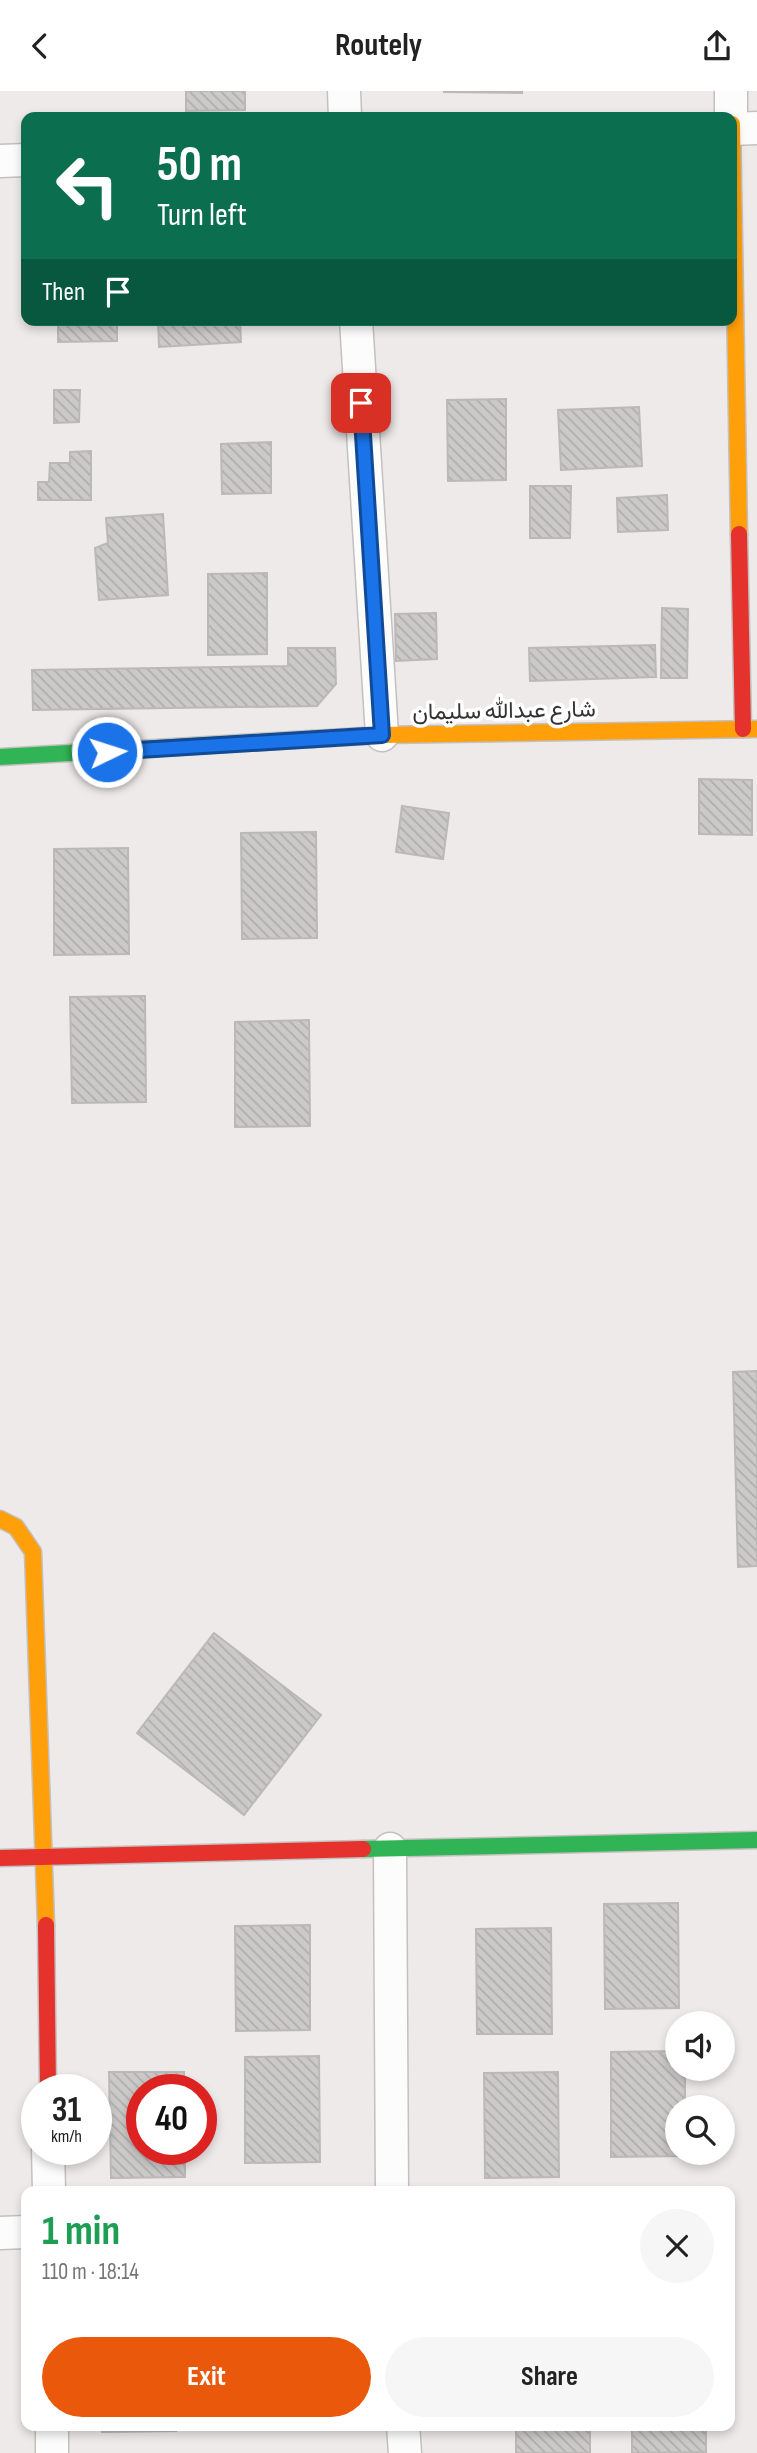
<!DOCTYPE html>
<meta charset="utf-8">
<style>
:root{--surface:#fff;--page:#f6f6f6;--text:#222;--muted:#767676;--accent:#ea580c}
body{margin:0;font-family:"Sofia Sans Condensed",Vazirmatn,sans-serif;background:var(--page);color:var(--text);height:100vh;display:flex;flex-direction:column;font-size:26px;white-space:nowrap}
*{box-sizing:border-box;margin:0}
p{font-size:23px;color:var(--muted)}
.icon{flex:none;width:38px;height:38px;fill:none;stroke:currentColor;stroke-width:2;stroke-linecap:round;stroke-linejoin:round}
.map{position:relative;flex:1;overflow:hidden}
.details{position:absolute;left:21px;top:2095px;width:714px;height:245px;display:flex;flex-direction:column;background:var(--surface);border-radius:14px;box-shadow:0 4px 10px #0003}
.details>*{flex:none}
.top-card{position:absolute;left:21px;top:21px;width:716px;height:214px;border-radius:14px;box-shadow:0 4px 10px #0003;background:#0b6e4f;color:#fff;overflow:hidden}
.fabs{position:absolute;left:665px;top:1920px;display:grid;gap:14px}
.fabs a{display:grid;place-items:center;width:70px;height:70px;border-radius:50%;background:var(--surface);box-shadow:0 4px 10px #0003;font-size:35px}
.speed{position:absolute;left:21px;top:1983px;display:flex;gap:14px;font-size:35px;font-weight:700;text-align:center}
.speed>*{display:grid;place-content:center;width:91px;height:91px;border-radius:50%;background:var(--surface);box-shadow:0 4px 10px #0003;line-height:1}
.speed small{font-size:18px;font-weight:400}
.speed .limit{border:10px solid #d22;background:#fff;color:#111}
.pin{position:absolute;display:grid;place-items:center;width:60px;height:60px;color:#fff;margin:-30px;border-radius:14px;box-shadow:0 4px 10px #0006}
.me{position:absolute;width:77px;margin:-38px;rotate:86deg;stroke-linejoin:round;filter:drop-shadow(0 0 5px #0008)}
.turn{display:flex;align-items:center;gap:24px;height:147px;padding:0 21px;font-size:32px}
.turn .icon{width:91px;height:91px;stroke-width:2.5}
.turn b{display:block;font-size:49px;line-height:60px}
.then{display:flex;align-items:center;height:66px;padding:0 21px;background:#0003;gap:14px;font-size:26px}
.round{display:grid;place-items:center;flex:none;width:74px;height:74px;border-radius:37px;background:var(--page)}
.headline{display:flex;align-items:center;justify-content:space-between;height:119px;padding:0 21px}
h1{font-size:42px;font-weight:700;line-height:52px;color:#1e9e55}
.action{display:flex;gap:14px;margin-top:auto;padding:14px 21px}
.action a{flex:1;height:80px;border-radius:42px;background:var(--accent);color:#fff;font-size:28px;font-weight:700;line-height:80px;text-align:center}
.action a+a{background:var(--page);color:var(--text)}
header{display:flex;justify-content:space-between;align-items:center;height:91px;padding:0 21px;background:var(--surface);font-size:32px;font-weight:700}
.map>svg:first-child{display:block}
.building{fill:url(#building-back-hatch);stroke:#bbb8b8;stroke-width:2}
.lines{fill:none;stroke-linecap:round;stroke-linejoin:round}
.street-casing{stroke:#c3c0bf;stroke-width:35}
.fast-casing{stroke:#c3c0bf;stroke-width:19}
.slow-casing{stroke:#c3c0bf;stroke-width:19}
.jam-casing{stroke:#c3c0bf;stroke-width:19}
.street{stroke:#fcfcfc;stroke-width:32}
.fast{stroke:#30b455;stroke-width:16}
.slow{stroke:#ff9f0a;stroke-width:16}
.jam{stroke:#e5322d;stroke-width:16}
.route-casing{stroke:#114b97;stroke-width:18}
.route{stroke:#1a73e8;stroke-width:12}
.labels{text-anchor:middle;stroke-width:7;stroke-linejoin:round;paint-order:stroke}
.street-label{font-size:23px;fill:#343232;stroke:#fff}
</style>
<header><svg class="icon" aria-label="back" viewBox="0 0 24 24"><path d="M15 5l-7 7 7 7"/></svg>Routely<svg class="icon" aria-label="share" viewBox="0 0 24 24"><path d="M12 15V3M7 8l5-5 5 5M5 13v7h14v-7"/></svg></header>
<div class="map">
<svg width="757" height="2362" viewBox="0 0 757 2362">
<defs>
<pattern id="building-back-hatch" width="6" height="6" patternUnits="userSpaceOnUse" patternTransform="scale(1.75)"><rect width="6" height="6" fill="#cccac9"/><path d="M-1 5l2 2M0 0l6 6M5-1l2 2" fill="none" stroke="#b0aead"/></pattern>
</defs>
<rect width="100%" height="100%" fill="#eeeae9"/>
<!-- building -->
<g class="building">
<polygon points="186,0 245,0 245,19 186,20"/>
<polygon points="444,0 522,0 522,2 444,1"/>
<polygon points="58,229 117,229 117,250 58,251"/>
<polygon points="158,229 240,229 241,251 159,256"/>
<polygon points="54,299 80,299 79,331 54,332"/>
<polygon points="506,308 506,389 448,390 447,309"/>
<polygon points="639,316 642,375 561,379 558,319"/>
<polygon points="271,351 271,402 222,403 221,353"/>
<polygon points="91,360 91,409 38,409 38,391 49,391 50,372 70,372 70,361"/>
<polygon points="530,395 571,395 570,447 530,447"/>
<polygon points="667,404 668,439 618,441 617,407"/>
<polygon points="163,423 168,504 99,509 95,457 108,452 106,427"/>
<polygon points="267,482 267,563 208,564 208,483"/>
<polygon points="662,517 688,518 687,587 661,587"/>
<polygon points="436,522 437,568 396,570 395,523"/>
<polygon points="655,554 656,586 530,590 529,557"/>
<polygon points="288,557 335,557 336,593 317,615 33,619 32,579 288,575"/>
<polygon points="699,688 752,689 752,744 699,743"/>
<polygon points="402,715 449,722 443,768 396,761"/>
<polygon points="316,741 317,847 242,848 241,742"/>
<polygon points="128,757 129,863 54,864 54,758"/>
<polygon points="145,905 146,1011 72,1012 70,906"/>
<polygon points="309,929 310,1035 235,1036 235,931"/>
<polygon points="757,1280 757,1475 738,1476 733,1281"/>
<polygon points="214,1542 321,1624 244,1724 137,1642"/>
<polygon points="678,1812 679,1917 605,1918 604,1813"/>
<polygon points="310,1834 310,1939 236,1940 235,1835"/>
<polygon points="551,1837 552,1943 477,1943 476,1838"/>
<polygon points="677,1960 677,1978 685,1978 685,2016 677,2016 677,2062 685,2062 685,2065 611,2066 611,1961"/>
<polygon points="319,1965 320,2071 245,2072 245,1966"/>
<polygon points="109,1981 184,1981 184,1998 142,1998 142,2058 185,2058 185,2086 111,2087"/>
<polygon points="558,1981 559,2086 485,2087 484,1982"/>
<polygon points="101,2334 176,2334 176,2340 102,2341"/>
<rect x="516" y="2334" width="74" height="28"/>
<polygon points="632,2334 706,2334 706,2361 632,2362"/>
</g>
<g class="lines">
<defs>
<g id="street">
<polyline points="344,0 345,26"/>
<polyline points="731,0 731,26"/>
<polyline points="732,38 757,37"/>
<polyline points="0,70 26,69"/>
<polyline points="356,229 382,644"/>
<polyline points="390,1758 392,2100"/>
<polyline points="48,2058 49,2100"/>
<polyline points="0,2142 26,2141"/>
<polyline points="52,2334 52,2362"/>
<polyline points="403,2334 405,2362"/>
</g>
<g id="fast">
<polyline points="0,666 312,648"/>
<polyline points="363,1758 757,1749"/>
</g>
<g id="slow">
<polyline points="732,33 739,443"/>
<polyline points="312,648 382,644 757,638"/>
<polyline points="0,1428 16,1436 33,1461 46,1834"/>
</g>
<g id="jam">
<polyline points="739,443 743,638"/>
<polyline points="0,1767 363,1758"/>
<polyline points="46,1834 48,1998"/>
</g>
</defs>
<!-- street casing -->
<use href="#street" class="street-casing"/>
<!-- fast casing -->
<use href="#fast" class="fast-casing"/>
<!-- slow casing -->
<use href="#slow" class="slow-casing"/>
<!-- jam casing -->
<use href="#jam" class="jam-casing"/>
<!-- street -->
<use href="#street" class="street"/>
<!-- fast -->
<use href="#fast" class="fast"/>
<!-- slow -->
<use href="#slow" class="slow"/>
<!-- jam -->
<use href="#jam" class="jam"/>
</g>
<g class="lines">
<defs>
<polyline id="route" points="107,661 382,644 361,312"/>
</defs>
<!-- route casing -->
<use href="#route" class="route-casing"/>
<!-- route -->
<use href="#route" class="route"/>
</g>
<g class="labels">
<!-- street labels -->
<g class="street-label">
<text transform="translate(504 619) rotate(-1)" y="8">شارع عبدالله سليمان</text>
</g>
</g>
</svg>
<div class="fabs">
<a><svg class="icon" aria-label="sound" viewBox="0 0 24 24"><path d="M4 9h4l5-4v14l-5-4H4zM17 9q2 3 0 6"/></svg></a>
<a><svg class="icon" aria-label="search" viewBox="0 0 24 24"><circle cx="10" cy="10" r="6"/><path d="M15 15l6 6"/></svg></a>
</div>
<div class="speed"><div>31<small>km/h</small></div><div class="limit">40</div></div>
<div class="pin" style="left:361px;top:312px;background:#d93025"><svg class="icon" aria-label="arrive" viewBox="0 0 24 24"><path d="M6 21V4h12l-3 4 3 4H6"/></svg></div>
<svg class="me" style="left:107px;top:661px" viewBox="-20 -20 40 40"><circle r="17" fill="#1a73e8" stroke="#fff" stroke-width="3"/><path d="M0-11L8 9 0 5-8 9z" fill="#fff"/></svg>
<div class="top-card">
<div class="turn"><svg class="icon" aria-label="left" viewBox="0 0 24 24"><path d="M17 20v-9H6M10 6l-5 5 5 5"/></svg><div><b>50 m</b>Turn left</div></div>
<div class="then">Then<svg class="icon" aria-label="arrive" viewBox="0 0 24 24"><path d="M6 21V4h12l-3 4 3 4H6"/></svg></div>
</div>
<section class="details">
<div class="headline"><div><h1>1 min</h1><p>110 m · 18:14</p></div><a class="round"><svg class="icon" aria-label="close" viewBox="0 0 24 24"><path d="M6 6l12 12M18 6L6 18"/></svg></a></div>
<div class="action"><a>Exit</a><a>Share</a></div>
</section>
</div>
